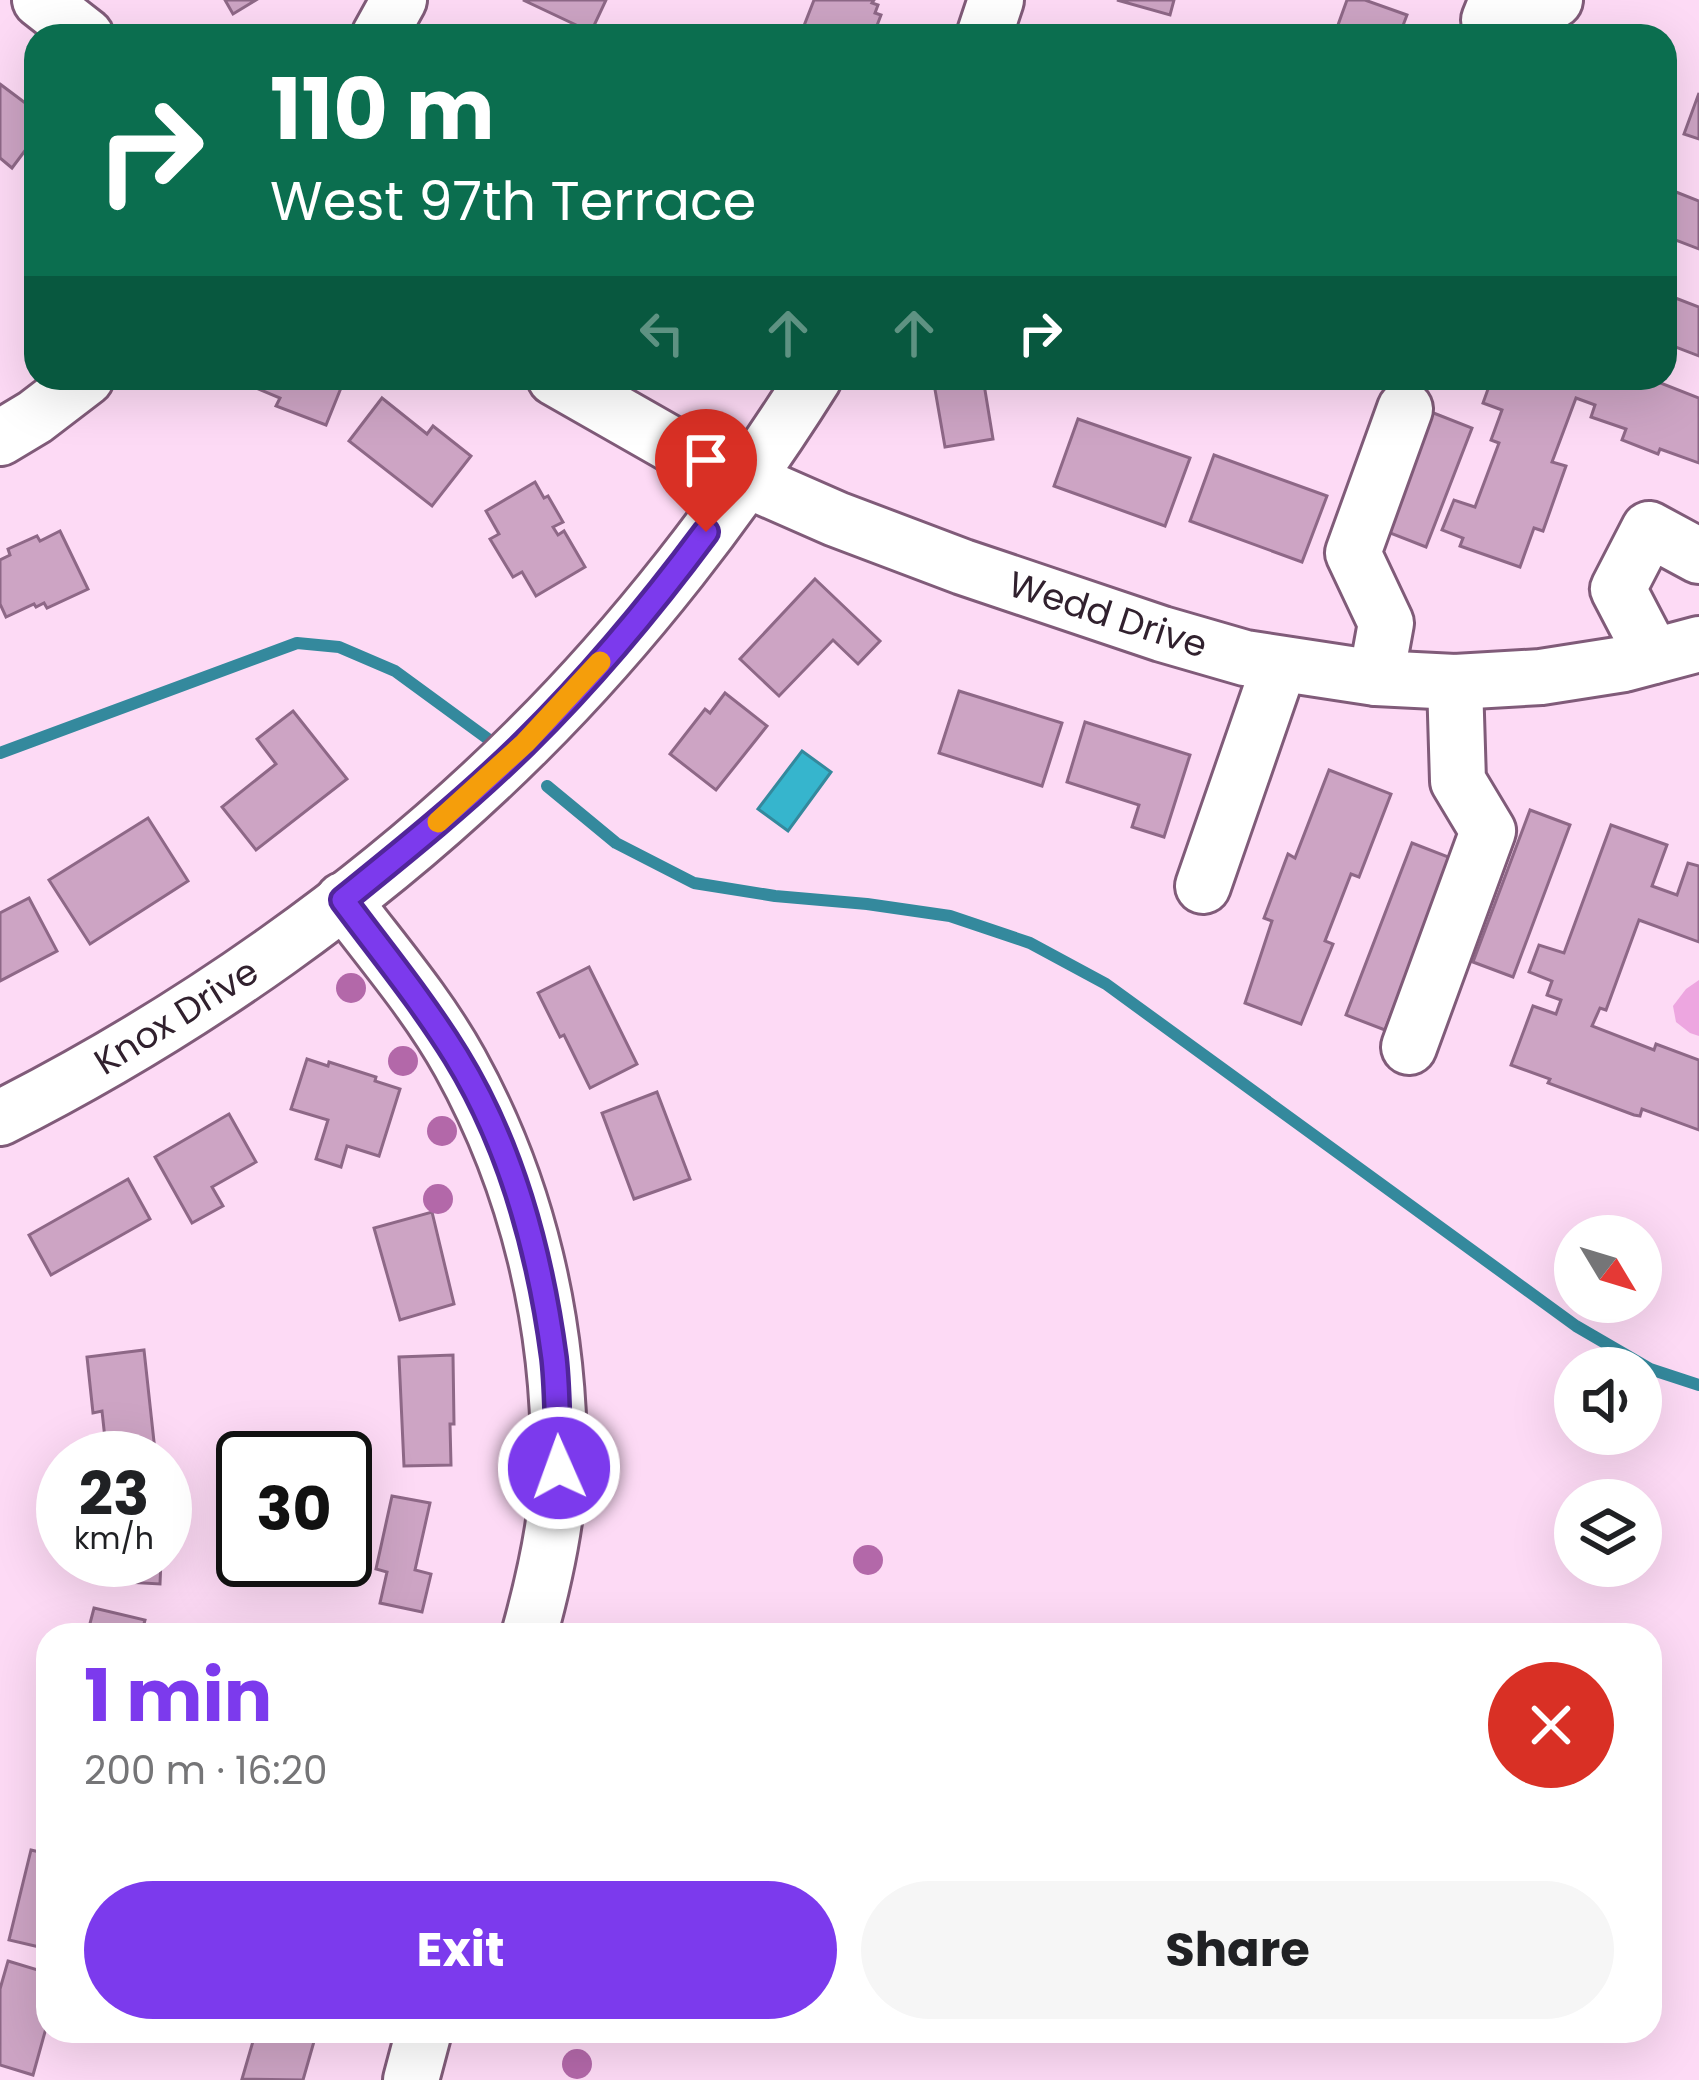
<!DOCTYPE html>
<meta charset="utf-8">
<style>
:root{--surface:#fff;--page:#f6f6f6;--text:#202124;--muted:#757577;--accent:#7c3aed}
body{margin:0;font-family:Poppins,sans-serif;background:var(--page);color:var(--text);height:100vh;display:flex;flex-direction:column;font-size:45px;white-space:nowrap}
*{box-sizing:border-box;margin:0}
p{font-size:39px;color:var(--muted)}
.icon{flex:none;width:66px;height:66px;fill:none;stroke:currentColor;stroke-width:2;stroke-linecap:round;stroke-linejoin:round}
.map{position:relative;flex:1;overflow:hidden}
.sheet{position:absolute;left:36px;top:1623px;width:1626px;height:420px;display:flex;flex-direction:column;background:var(--surface);border-radius:36px;box-shadow:0 12px 48px #0002}
.sheet>*{flex:none}
.guide{position:absolute;left:24px;top:24px;width:1653px;height:366px;border-radius:36px;box-shadow:0 12px 48px #0002;background:#0b6e4f;color:#fff;overflow:hidden}
.needle{width:78px;rotate:128deg}
.tools{position:absolute;left:1554px;top:1215px;display:grid;gap:24px}
.tools a{display:grid;place-items:center;width:108px;height:108px;border-radius:50%;background:var(--surface);box-shadow:0 12px 48px #0002;font-size:60px}
.speed{position:absolute;left:36px;top:1431px;display:flex;gap:24px;font-size:60px;font-weight:700;text-align:center}
.speed>*{display:grid;place-content:center;width:156px;height:156px;border-radius:50%;background:var(--surface);box-shadow:0 12px 48px #0002;line-height:1}
.speed small{font-size:30px;font-weight:400}
.speed .limit{border:6px solid #111;border-radius:18px;background:#fff;color:#111}
.pin{position:absolute;display:grid;place-items:center;width:102px;height:102px;color:#fff;margin:-123px -51px;border-radius:50% 50% 50% 0;rotate:-45deg;box-shadow:0 0 12px #0007}
.pin .icon{rotate:45deg}
.me{position:absolute;width:132px;margin:-66px;rotate:358deg;stroke-linejoin:round;filter:drop-shadow(0 0 9px #0008)}
.turn{display:flex;align-items:center;gap:42px;height:252px;padding:0 48px;font-size:54px}
.turn .icon{width:156px;height:156px;stroke-width:2.5}
.turn b{display:block;font-size:84px;line-height:102px}
.lanes{display:flex;align-items:center;height:114px;padding:0 48px;background:#0003;justify-content:center;gap:60px;direction:ltr}
.lanes .off{opacity:.35}
.round{display:grid;place-items:center;flex:none;width:126px;height:126px;border-radius:63px;background:var(--page)}
.overview{display:flex;align-items:center;justify-content:space-between;height:204px;padding:0 48px}
h1{font-size:72px;font-weight:700;line-height:90px;color:var(--accent)}
.button{display:flex;gap:24px;margin-top:auto;padding:24px 48px}
.button a{flex:1;height:138px;border-radius:72px;background:var(--accent);color:#fff;font-size:48px;font-weight:700;line-height:138px;text-align:center}
.button a+a{background:var(--page);color:var(--text)}
.map>svg:first-child{display:block}
.green{fill:#eda6e0}
.water{fill:#36b5cd;stroke:#34899d;stroke-width:3}
.lines{fill:none;stroke-linecap:round;stroke-linejoin:round}
.stream{stroke:#34899d;stroke-width:12}
.building{fill:#cda4c4;stroke:#8e6887;stroke-width:3}
.minor-casing{stroke:#805b79;stroke-width:60}
.minor{stroke:#fff;stroke-width:54}
.tree{fill:#b368a9}
.route-casing{stroke:#51269a;stroke-width:30}
.route{stroke:#7c3aed;stroke-width:21}
.slow{stroke:#f59e0b;stroke-width:21}
.labels{text-anchor:middle;stroke-width:9;stroke-linejoin:round;paint-order:stroke}
.street-label{font-size:36px;fill:#31212e;stroke:#fff}
</style>
<div class="map">
<svg width="1699" height="2080" viewBox="0 0 1699 2080">
<rect width="100%" height="100%" fill="#fddaf5"/>
<!-- green -->
<polygon class="green" points="1699,980 1699,1036 1690,1033 1676,1022 1673,1006 1686,989"/>
<!-- water -->
<polygon class="water" points="802,751 831,772 788,831 758,809"/>
<g class="lines">
<!-- stream -->
<g class="stream">
<polyline points="0,753 297,643 339,647 395,671 488,739"/>
<polyline points="547,786 616,843 694,883 775,896 867,904 950,916 1030,943 1106,984 1576,1326 1650,1369 1699,1385"/>
</g>
</g>
<!-- building -->
<g class="building">
<polygon points="225,0 256,0 233,14"/>
<polygon points="523,0 606,0 591,32"/>
<polygon points="814,0 874,0 872,3 878,5 875,13 881,15 873,36 800,36"/>
<polygon points="1117,0 1174,0 1170,15"/>
<polygon points="1347,0 1365,0 1407,15 1399,36 1334,36"/>
<polygon points="1097,27 1126,36 1094,36"/>
<polygon points="0,84 36,111 36,136 12,168 0,158"/>
<polygon points="1699,93 1699,139 1684,134"/>
<polygon points="1671,190 1699,201 1699,249 1665,236 1665,207"/>
<polygon points="1665,294 1699,307 1699,356 1665,343"/>
<polygon points="252,378 345,378 326,425 276,406 280,398 249,385"/>
<polygon points="933,378 983,378 993,439 945,447"/>
<polygon points="1492,378 1507,381 1508,378 1648,378 1699,398 1699,463 1660,449 1658,454 1622,440 1626,429 1591,417 1595,405 1576,398 1552,462 1566,466 1543,531 1534,528 1520,567 1460,546 1463,538 1442,530 1454,500 1475,507 1499,443 1491,440 1502,410 1483,403"/>
<polygon points="382,398 427,434 433,426 471,456 432,506 349,441"/>
<polygon points="1431,412 1472,428 1426,547 1385,531"/>
<polygon points="1078,419 1190,458 1165,526 1054,486"/>
<polygon points="1214,455 1327,496 1302,562 1190,521"/>
<polygon points="535,482 544,498 548,496 563,522 553,527 558,535 564,531 585,567 536,596 522,572 513,577 490,539 499,534 486,511"/>
<polygon points="60,531 88,589 47,608 44,603 36,607 34,604 6,617 0,604 0,560 10,555 8,549 37,536 40,541"/>
<polygon points="815,579 880,641 858,664 833,640 779,696 740,659"/>
<polygon points="959,691 1062,723 1042,786 939,753"/>
<polygon points="725,693 767,726 716,790 670,754 705,709 710,713"/>
<polygon points="293,711 347,779 256,850 222,807 276,764 257,739"/>
<polygon points="1085,722 1190,755 1164,837 1132,827 1139,805 1067,782"/>
<polygon points="1329,770 1391,794 1359,877 1351,874 1325,941 1333,944 1301,1024 1245,1003 1272,921 1264,918 1288,854 1295,858"/>
<polygon points="1530,810 1570,825 1513,977 1473,962"/>
<polygon points="148,818 188,881 90,944 49,880"/>
<polygon points="1611,825 1667,845 1652,886 1677,895 1688,863 1699,866 1699,942 1639,920 1606,1010 1600,1008 1592,1026 1654,1050 1656,1044 1699,1060 1699,1130 1642,1109 1640,1116 1634,1115 1548,1083 1550,1079 1511,1065 1533,1006 1556,1014 1561,1000 1547,995 1552,981 1529,972 1539,945 1564,953"/>
<polygon points="1412,843 1451,858 1385,1030 1346,1015"/>
<polygon points="29,898 57,951 0,981 0,913"/>
<polygon points="589,967 637,1064 590,1088 564,1035 560,1037 538,993"/>
<polygon points="307,1059 328,1066 329,1062 376,1077 375,1081 400,1089 379,1156 347,1146 341,1167 316,1159 328,1120 291,1109"/>
<polygon points="657,1092 690,1179 634,1199 602,1113"/>
<polygon points="229,1114 256,1162 212,1187 223,1206 192,1223 155,1157"/>
<polygon points="128,1179 150,1219 51,1275 29,1235"/>
<polygon points="432,1212 454,1304 400,1320 374,1228"/>
<polygon points="144,1350 155,1451 107,1457 102,1411 93,1413 87,1357"/>
<polygon points="453,1355 454,1424 450,1424 451,1465 404,1466 399,1357"/>
<polygon points="392,1496 430,1503 415,1570 431,1574 422,1612 380,1603 387,1572 376,1569"/>
<polygon points="91,1560 161,1560 160,1584 90,1580"/>
<polygon points="94,1608 145,1620 141,1635 87,1635"/>
<polygon points="31,1850 48,1854 48,1949 9,1940"/>
<polygon points="8,1961 48,1973 48,2021 33,2075 0,2065 0,1989"/>
<polygon points="256,2031 317,2031 303,2080 242,2079"/>
</g>
<g class="lines">
<defs>
<g id="minor">
<polyline points="40,0 86,36"/>
<polyline points="1497,0 1489,20 1555,0"/>
<polyline points="379,36 399,0"/>
<polyline points="984,36 996,0"/>
<polyline points="555,378 690,455 836,519 963,567 1162,634 1245,658 1376,678 1455,682 1541,677 1624,664 1699,644"/>
<polyline points="0,438 35,417 86,378"/>
<polyline points="1653,656 1618,589 1649,529 1699,556"/>
<polyline points="1376,678 1386,623 1353,553 1405,409"/>
<polyline points="1203,886 1280,664"/>
<path d="M343,900C383,953 428,1005 460,1063C528,1186 560,1324 559,1465C558,1521 544,1581 529,1635"/>
<polyline points="1409,1047 1488,831 1458,781 1455,682"/>
<path d="M0,1118C190,1022 374,893 526,742C634,635 733,507 814,378"/>
<polyline points="411,2080 424,2031"/>
</g>
</defs>
<!-- minor casing -->
<use href="#minor" class="minor-casing"/>
<!-- minor -->
<use href="#minor" class="minor"/>
</g>
<!-- trees -->
<g class="tree">
<circle cx="351" cy="988" r="15"/>
<circle cx="403" cy="1061" r="15"/>
<circle cx="442" cy="1131" r="15"/>
<circle cx="438" cy="1199" r="15"/>
<circle cx="868" cy="1560" r="15"/>
<circle cx="577" cy="2064" r="15"/>
</g>
<g class="lines">
<defs>
<path id="route" d="M559,1468C557,1432 558,1394 554,1358C540,1253 512,1147 456,1056C422,1001 381,951 343,900C405,850 468,799 525,743C591,678 651,606 706,532"/>
</defs>
<!-- route casing -->
<use href="#route" class="route-casing"/>
<!-- route -->
<use href="#route" class="route"/>
<!-- slow -->
<polyline class="slow" points="438,822 525,743 600,662"/>
</g>
<g class="labels">
<!-- street labels -->
<g class="street-label">
<text transform="translate(1108 614) rotate(18)" y="13">Wedd Drive</text>
<text transform="translate(176 1016) rotate(-32)" y="13">Knox Drive</text>
</g>
</g>
</svg>
<div class="tools">
<a><svg class="needle" viewBox="-14 -14 28 28"><path d="M0-13l5 13h-10z" fill="#e53935"/><path d="M0 13l5-13h-10z" fill="#757577"/></svg></a>
<a><svg class="icon" aria-label="sound" viewBox="0 0 24 24"><path d="M4 9h4l5-4v14l-5-4H4zM17 9q2 3 0 6"/></svg></a>
<a><svg class="icon" aria-label="layers" viewBox="0 0 24 24"><path d="M12 4l9 5-9 5-9-5zM3 14l9 5 9-5"/></svg></a>
</div>
<div class="speed"><div>23<small>km/h</small></div><div class="limit">30</div></div>
<div class="pin" style="left:706px;top:532px;background:#d93025"><svg class="icon" aria-label="arrive" viewBox="0 0 24 24"><path d="M6 21V4h12l-3 4 3 4H6"/></svg></div>
<svg class="me" style="left:559px;top:1468px" viewBox="-20 -20 40 40"><circle r="17" fill="#7c3aed" stroke="#fff" stroke-width="3"/><path d="M0-11L8 9 0 5-8 9z" fill="#fff"/></svg>
<div class="guide">
<div class="turn"><svg class="icon" aria-label="right" viewBox="0 0 24 24"><path d="M7 20v-9h11M14 6l5 5-5 5"/></svg><div><b>110 m</b>West 97th Terrace</div></div>
<div class="lanes"><svg class="icon off" aria-label="left" viewBox="0 0 24 24"><path d="M17 20v-9H6M10 6l-5 5 5 5"/></svg><svg class="icon off" aria-label="ahead" viewBox="0 0 24 24"><path d="M12 20V5M6 11l6-6 6 6"/></svg><svg class="icon off" aria-label="ahead" viewBox="0 0 24 24"><path d="M12 20V5M6 11l6-6 6 6"/></svg><svg class="icon" aria-label="right" viewBox="0 0 24 24"><path d="M7 20v-9h11M14 6l5 5-5 5"/></svg></div>
</div>
<section class="sheet">
<div class="overview"><div><h1>1 min</h1><p>200 m · 16:20</p></div><a class="round" style="background:#d93025;color:#fff"><svg class="icon" aria-label="close" viewBox="0 0 24 24"><path d="M6 6l12 12M18 6L6 18"/></svg></a></div>
<div class="button"><a>Exit</a><a>Share</a></div>
</section>
</div>
